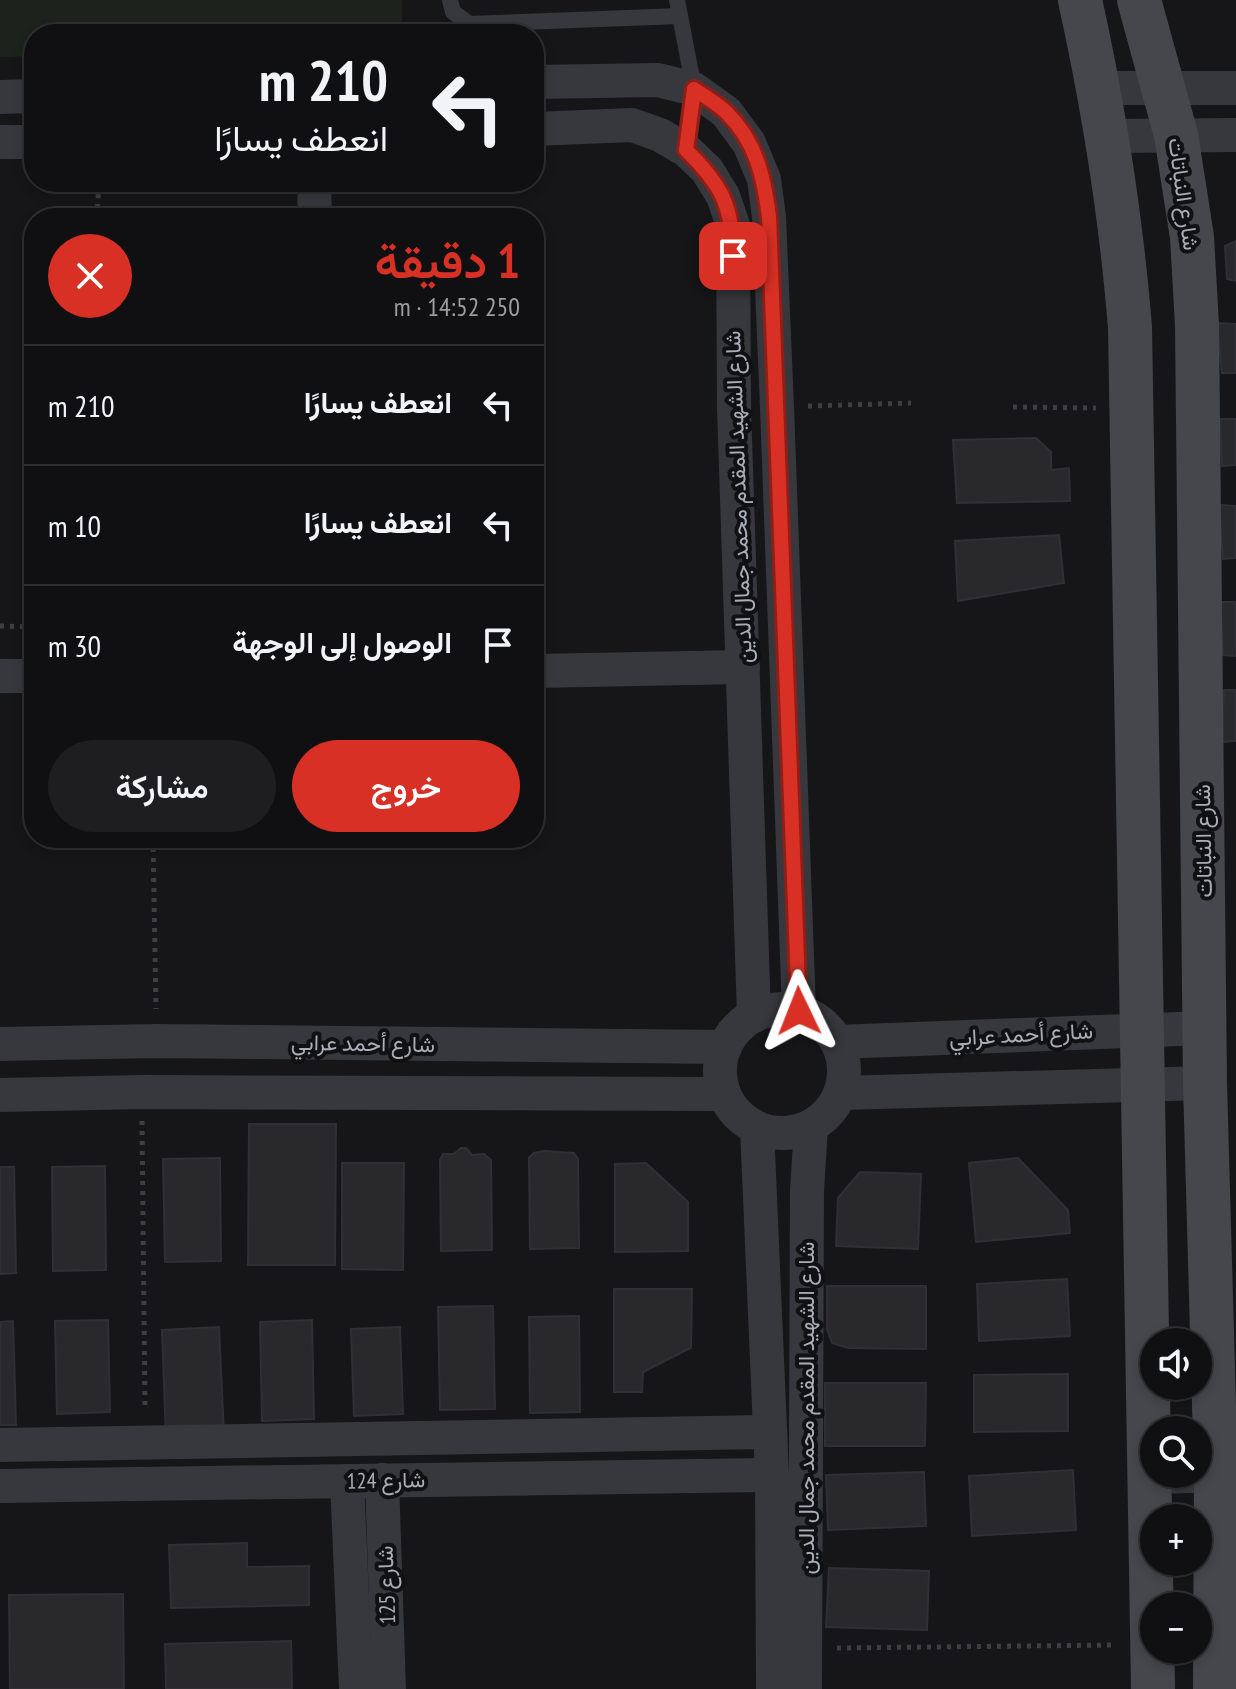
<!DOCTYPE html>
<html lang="ar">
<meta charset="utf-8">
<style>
:root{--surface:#101012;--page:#1e1e20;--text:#f1f3f6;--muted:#9c9d9f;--line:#303032;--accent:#d93025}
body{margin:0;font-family:"PT Sans Narrow",Vazirmatn,sans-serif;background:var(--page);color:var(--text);direction:rtl;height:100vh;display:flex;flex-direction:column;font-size:30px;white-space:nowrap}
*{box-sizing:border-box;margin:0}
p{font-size:26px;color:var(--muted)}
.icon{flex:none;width:44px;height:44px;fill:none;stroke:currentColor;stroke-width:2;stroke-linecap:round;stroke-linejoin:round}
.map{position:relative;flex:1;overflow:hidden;direction:ltr}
.details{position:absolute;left:24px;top:208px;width:520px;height:640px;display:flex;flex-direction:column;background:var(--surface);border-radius:32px;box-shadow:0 4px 12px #0003,0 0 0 2px var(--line);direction:rtl}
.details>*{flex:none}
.banner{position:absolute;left:24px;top:24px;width:520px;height:168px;border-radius:32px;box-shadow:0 4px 12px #0003,0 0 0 2px var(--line);direction:rtl;background:#101012;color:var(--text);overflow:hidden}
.tools{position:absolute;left:1140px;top:1328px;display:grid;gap:16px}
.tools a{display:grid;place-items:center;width:72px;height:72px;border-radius:50%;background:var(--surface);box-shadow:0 4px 12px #0003,0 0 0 2px var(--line);font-size:40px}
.pin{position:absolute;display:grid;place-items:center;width:68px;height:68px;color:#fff;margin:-34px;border-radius:16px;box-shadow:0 4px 12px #0006}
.me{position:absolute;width:88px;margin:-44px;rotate:358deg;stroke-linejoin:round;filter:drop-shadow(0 0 6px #0008)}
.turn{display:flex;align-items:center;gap:28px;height:168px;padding:0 24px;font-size:36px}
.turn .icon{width:104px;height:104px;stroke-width:2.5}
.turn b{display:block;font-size:56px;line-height:68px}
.round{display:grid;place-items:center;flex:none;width:84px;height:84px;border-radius:42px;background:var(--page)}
.headline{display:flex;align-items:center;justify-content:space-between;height:136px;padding:0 24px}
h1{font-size:48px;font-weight:600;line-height:60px;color:var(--accent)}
.button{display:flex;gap:16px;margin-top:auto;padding:16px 24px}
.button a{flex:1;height:92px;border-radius:48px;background:var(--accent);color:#fff;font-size:32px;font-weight:600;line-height:92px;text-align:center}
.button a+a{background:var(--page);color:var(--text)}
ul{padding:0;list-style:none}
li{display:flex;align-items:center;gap:24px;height:120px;padding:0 24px;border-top:2px solid var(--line)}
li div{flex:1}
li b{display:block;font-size:30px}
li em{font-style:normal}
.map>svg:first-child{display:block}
.green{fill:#1c231d}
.building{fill:#29292c;stroke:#303034;stroke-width:2}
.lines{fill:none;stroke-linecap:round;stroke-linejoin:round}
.path{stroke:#3d3f44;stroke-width:5;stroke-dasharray:4 6;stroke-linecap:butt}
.lane{stroke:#37383d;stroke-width:16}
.street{stroke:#37383d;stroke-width:34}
.secondary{stroke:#45474d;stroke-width:44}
.route-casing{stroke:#8d1f18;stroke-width:20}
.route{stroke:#d93025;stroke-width:14}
.labels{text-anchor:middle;stroke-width:8;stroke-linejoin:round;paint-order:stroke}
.street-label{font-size:22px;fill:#a8adb8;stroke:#111113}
</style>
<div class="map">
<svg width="1236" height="1689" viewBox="0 0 1236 1689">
<rect width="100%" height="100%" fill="#161618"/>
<!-- green -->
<polygon class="green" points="0,0 402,0 402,34 34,34 34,56 0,57"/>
<!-- building -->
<g class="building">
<polygon points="1236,241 1236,281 1227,279 1225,246"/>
<polygon points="1217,323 1236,324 1236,373 1222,373"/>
<polygon points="1220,419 1236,419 1236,465 1222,466"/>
<polygon points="1036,438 1051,452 1051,470 1069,468 1070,501 957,503 953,440"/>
<polygon points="1219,505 1236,506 1236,558 1223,559"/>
<polygon points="1059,535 1064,583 958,601 955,541"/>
<polygon points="1220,602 1236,602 1236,656 1223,655"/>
<polygon points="1224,690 1236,690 1236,741 1222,742"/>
<polygon points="249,1124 336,1124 335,1265 248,1265"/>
<polygon points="461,1148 466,1148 472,1155 484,1154 491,1160 492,1250 441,1251 440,1160 443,1154 454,1154"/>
<polygon points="544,1151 574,1153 578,1159 579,1248 530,1249 529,1158 534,1153"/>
<polygon points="220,1158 221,1261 165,1262 163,1159"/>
<polygon points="1018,1158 1068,1210 1070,1233 976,1242 969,1163"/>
<polygon points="342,1163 404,1163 403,1270 342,1269"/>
<polygon points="646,1163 688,1202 688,1251 615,1252 615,1164"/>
<polygon points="105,1166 106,1270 53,1271 52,1167"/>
<polygon points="0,1167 14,1167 16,1273 0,1274"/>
<polygon points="860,1172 921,1174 918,1249 836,1246 838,1198"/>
<polygon points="1067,1279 1070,1336 979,1341 977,1284"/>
<polygon points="827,1286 926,1286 926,1349 848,1348 832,1343 827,1329"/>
<polygon points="614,1289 692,1289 691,1348 643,1372 642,1392 614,1392"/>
<polygon points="493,1306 495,1409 440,1410 438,1307"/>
<polygon points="579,1316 580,1412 530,1413 529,1317"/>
<polygon points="108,1320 110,1412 57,1414 55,1321"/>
<polygon points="312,1320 314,1419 262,1421 260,1322"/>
<polygon points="13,1321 16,1425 0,1425 0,1322"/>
<polygon points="219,1327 224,1435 166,1438 162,1330"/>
<polygon points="400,1327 403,1414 354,1416 351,1329"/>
<polygon points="1068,1374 1068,1431 974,1432 974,1375"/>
<polygon points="825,1383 926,1383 925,1446 825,1446"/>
<polygon points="1073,1470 1076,1530 972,1536 969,1476"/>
<polygon points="924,1472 926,1526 828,1530 826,1475"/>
<polygon points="247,1543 247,1567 309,1566 309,1605 171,1608 169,1545"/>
<polygon points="829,1568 929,1571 927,1630 826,1627"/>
<polygon points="123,1594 124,1689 10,1689 9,1595"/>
<polygon points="291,1641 292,1689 166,1689 165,1644"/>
</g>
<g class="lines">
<!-- path -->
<g class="path">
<polyline points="97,218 99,182"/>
<polyline points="808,406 911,403"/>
<polyline points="1013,407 1096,408"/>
<polyline points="0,626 34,627"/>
<polyline points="153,838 156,1009"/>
<polyline points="142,1121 145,1411"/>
<polyline points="837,1648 1115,1645"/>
</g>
<!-- lane -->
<g class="lane">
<polyline points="450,0 453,12 469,24 680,16"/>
<polyline points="677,0 694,89 686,150"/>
</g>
<!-- street -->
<g class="street">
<polyline points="534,82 658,80 694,89 726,112 749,143 764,179 769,217 777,407 799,1011"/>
<polyline points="1099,88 1236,88"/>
<polyline points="0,97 34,96"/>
<polyline points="534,129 632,125 660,135 686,150 707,170 723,196 733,225 734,407 754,1016"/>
<polyline points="1108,136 1236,135"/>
<polyline points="0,142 34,142"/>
<polyline points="314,182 315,218"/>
<polyline points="534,671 743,667"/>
<polyline points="0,676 34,676"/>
<circle cx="782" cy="1071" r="62"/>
<polyline points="837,1042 1205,1028"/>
<polyline points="0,1044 156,1041 725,1047"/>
<polyline points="840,1093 1205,1083"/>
<polyline points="0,1095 142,1092 724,1094"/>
<polyline points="757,1128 772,1475 773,1689"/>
<polyline points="0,1445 770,1432"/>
<polyline points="1150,1477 1236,1475"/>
<polyline points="382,1480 389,1689"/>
<polyline points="347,1481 356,1689"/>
<polyline points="0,1486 772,1475"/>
<polyline points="805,1689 807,1191 811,1127"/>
</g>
<!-- secondary -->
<g class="secondary">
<path d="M1080,0C1104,109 1121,216 1130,327L1153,1689"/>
<polyline points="1139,0 1176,135 1192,237 1197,325 1205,1083 1216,1476 1215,1689"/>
</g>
</g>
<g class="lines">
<defs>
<path id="route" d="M733,256C733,206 721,184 686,150L694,89C704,96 717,103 726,112C756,141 764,177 769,217L799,1011"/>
</defs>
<!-- route casing -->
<use href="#route" class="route-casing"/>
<!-- route -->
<use href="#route" class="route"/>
</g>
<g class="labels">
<!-- street labels -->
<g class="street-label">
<text transform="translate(1184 194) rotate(82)" y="8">شارع النباتات</text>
<text transform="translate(738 497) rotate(-92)" y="8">شارع الشهيد المقدم محمد جمال الدين</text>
<text transform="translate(1203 841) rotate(-91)" y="8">شارع النباتات</text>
<text transform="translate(1021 1034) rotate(-3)" y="8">شارع أحمد عرابي</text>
<text transform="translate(363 1043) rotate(1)" y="8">شارع أحمد عرابي</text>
<text transform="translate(806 1408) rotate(-90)" y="8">شارع الشهيد المقدم محمد جمال الدين</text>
<text transform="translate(386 1480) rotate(-1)" y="8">شارع 124</text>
<text transform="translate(386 1585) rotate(-92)" y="8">شارع 125</text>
</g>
</g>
</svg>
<div class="tools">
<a><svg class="icon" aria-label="sound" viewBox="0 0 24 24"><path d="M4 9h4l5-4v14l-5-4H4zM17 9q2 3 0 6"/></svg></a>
<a><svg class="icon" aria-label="search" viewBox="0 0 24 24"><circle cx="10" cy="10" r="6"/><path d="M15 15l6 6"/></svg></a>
<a>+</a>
<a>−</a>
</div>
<div class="pin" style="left:733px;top:256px;background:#d93025"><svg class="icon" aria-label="arrive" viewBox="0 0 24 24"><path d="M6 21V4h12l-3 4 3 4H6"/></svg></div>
<svg class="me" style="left:799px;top:1011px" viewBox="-20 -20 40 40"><path d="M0-17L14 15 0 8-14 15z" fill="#d93025" stroke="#fff" stroke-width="4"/></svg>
<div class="banner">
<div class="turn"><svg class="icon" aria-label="left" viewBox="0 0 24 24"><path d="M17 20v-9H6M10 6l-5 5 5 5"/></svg><div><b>210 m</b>انعطف يسارًا</div></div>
</div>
<section class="details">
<div class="headline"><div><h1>1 دقيقة</h1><p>250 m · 14:52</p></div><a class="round" style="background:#d93025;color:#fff"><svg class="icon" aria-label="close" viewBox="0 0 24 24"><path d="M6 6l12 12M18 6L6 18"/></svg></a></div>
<ul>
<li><svg class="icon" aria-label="left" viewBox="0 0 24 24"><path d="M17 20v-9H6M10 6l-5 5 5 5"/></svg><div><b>انعطف يسارًا</b></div><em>210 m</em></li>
<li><svg class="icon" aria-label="left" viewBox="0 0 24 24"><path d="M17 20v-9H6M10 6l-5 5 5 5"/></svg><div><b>انعطف يسارًا</b></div><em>10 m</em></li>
<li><svg class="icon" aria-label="arrive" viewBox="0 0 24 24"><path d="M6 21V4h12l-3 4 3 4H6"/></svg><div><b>الوصول إلى الوجهة</b></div><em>30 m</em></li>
</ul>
<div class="button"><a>خروج</a><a>مشاركة</a></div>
</section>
</div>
